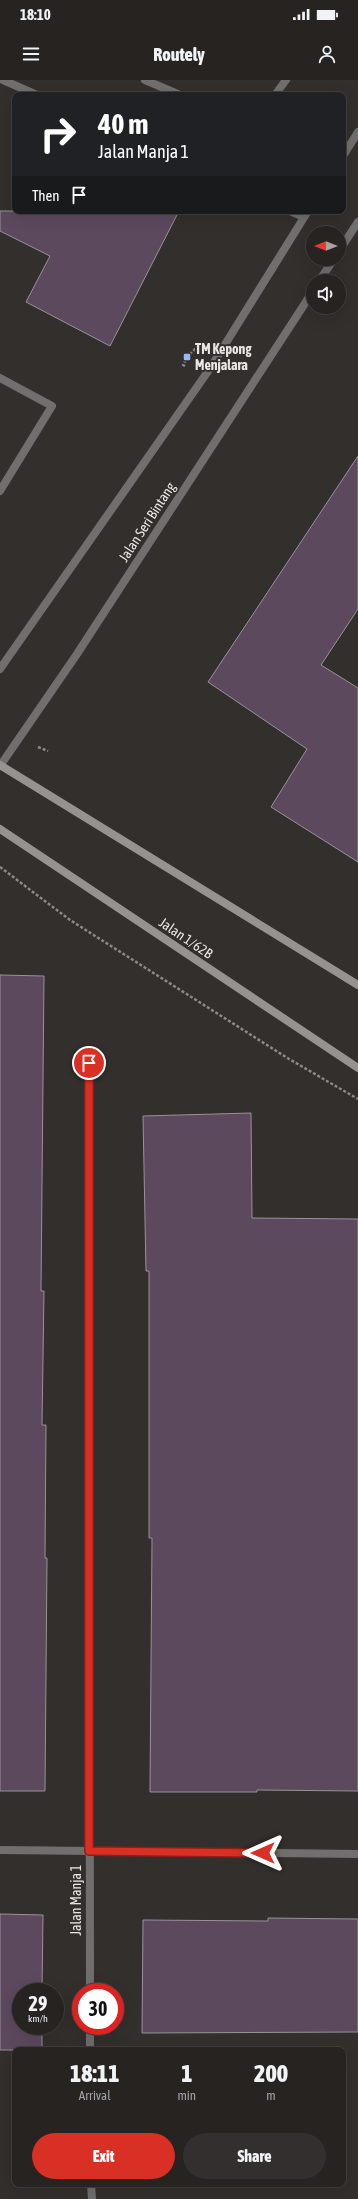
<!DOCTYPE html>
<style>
:root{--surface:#262321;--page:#322f2e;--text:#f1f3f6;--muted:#a4a4a5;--line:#42403f;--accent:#d93025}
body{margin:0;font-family:"Asap Condensed",sans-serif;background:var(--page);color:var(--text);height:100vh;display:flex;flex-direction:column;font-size:15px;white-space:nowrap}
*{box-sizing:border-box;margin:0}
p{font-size:13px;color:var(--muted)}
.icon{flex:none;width:22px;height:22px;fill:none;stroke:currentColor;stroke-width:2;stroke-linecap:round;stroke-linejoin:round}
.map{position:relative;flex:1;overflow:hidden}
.drawer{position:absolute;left:12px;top:1967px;width:334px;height:140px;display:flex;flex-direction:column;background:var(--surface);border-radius:8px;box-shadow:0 4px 16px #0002,0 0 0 1px var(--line)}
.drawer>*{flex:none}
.guide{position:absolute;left:12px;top:12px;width:334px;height:122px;border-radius:8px;box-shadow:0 4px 16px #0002,0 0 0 1px var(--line);background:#202124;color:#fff;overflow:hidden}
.needle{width:26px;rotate:270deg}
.fabs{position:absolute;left:306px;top:146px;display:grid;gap:8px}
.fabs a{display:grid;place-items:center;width:40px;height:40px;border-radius:50%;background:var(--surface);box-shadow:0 4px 16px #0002,0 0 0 1px var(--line);font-size:20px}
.speed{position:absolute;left:12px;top:1903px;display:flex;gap:8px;font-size:20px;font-weight:700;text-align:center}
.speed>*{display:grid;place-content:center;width:52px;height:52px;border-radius:50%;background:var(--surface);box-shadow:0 4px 16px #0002,0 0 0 1px var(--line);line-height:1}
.speed small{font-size:10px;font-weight:400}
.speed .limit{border:6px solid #d22;background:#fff;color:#111}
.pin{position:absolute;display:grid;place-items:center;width:34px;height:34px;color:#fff;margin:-17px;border:2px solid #fff;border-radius:50%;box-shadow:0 1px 4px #0007}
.me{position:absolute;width:44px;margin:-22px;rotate:270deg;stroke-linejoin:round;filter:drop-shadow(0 0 3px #0008)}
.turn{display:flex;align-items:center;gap:14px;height:84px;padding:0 20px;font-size:18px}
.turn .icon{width:52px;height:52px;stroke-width:2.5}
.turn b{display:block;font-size:28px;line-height:34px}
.then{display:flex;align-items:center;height:38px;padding:0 20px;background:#0003;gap:8px;font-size:15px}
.eta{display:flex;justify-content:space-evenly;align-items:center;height:68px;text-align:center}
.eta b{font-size:24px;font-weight:800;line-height:28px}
.primary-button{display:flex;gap:8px;margin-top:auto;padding:8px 20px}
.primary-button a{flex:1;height:46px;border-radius:24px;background:var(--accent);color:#fff;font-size:16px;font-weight:800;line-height:46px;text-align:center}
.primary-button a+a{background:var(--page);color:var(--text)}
.status{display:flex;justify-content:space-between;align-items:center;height:28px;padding:0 20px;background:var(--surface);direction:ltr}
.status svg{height:11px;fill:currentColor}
header{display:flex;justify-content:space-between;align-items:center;height:52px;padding:0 20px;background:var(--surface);font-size:18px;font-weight:800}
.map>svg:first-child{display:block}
.building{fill:#5d495e;stroke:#979398}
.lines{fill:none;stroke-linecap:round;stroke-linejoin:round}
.path{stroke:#8c8986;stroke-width:2.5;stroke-dasharray:3 2;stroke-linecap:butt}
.service{stroke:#716f6e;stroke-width:8}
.minor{stroke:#716f6e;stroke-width:8}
.tertiary{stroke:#716f6e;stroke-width:8}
.secondary{stroke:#969290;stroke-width:8}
.route-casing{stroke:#8d1f18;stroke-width:10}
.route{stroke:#d93025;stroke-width:7}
.poi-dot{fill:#98b6fd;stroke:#332f2c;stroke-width:1.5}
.labels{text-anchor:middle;stroke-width:4;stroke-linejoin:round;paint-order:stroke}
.poi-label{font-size:14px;font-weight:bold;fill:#e9e6e4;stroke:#332f2c;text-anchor:start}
.street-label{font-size:14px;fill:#e9e6e4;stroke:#332f2c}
</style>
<div class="status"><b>18:10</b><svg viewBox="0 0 49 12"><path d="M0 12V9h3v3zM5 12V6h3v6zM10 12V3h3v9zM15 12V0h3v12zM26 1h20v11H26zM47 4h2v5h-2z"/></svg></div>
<header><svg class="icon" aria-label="menu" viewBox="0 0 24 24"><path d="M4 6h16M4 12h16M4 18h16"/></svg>Routely<svg class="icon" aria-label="person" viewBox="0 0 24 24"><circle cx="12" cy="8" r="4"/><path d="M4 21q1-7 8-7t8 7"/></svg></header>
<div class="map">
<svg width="358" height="2119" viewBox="0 0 358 2119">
<rect width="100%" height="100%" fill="#332f2c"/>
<!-- building -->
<g class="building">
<polygon points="0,131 179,131 110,266 26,222 50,176 0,151"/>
<polygon points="358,376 358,529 321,585 358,608 358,782 271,727 307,669 208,602"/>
<polygon points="0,895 44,896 41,1211 44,1211 42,1345 46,1345 45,1478 47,1478 45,1711 0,1711"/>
<polygon points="251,1033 252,1138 358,1139 358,1711 257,1710 257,1712 150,1712 152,1458 149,1458 149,1191 146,1191 143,1036"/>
<polygon points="0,1834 43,1835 42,1912 21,1912 21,1946 42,1946 42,1970 0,1970"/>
<polygon points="268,1838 358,1839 358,1952 142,1953 143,1840 268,1841"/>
</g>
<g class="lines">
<!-- path -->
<g class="path">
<polyline points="185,286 183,285 187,277 196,268"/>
<polyline points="38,667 48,671"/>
<polyline points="0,787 70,840 289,979 358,1019"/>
</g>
<!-- service -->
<polyline class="service" points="0,298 52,326 0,411"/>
<!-- minor -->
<g class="minor">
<polyline points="3,0 37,15"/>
<polyline points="145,0 180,15"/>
<polyline points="275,15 286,0"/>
<polyline points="290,131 304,137"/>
<polyline points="89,983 90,1912"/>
<polyline points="0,1770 358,1774"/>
<polyline points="90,1946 90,1970"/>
<polyline points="91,2104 92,2119"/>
</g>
<!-- tertiary -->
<g class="tertiary">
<polyline points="343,76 358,52"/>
<polyline points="339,171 358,142"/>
<polyline points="319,201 334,179"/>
<polyline points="0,589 211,287 308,131"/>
<polyline points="0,686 77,574 313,211"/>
</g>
<!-- secondary -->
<g class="secondary">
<polyline points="0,685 358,905"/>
<polyline points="0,749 358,988"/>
</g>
</g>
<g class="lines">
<defs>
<polyline id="route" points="89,983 89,1771 263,1773"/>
</defs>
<!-- route casing -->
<use href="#route" class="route-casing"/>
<!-- route -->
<use href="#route" class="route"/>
</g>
<!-- markers -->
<rect class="poi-dot" x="183" y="273" width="8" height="8" rx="2"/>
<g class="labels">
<!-- poi labels -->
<g class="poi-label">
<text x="195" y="274">TM Kepong<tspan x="195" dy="16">Menjalara</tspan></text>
</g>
<!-- street labels -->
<g class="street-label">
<text transform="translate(147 442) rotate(-57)" y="5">Jalan Seri Bintang</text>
<text transform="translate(186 858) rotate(34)" y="5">Jalan 1/62B</text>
<text transform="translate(76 1820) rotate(-90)" y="5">Jalan Manja 1</text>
</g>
</g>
</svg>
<div class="fabs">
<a><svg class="needle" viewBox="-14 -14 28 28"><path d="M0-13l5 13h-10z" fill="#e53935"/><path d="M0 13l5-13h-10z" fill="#a4a4a5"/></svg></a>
<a><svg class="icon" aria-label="sound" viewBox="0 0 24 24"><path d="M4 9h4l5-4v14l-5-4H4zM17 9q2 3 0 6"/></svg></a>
</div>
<div class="speed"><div>29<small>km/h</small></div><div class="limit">30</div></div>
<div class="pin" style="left:89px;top:983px;background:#d93025"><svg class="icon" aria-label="arrive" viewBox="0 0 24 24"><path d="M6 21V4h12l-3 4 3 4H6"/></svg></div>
<svg class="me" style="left:263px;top:1773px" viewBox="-20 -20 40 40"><path d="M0-17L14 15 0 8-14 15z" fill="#d93025" stroke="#fff" stroke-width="4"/></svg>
<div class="guide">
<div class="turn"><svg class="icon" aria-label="right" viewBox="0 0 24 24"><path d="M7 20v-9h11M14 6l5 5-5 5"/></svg><div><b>40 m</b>Jalan Manja 1</div></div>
<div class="then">Then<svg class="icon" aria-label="arrive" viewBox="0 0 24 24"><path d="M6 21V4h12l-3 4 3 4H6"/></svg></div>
</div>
<section class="drawer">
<div class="eta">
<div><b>18:11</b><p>Arrival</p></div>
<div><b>1</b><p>min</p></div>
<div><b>200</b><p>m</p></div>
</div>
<div class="primary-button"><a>Exit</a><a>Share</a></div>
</section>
</div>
